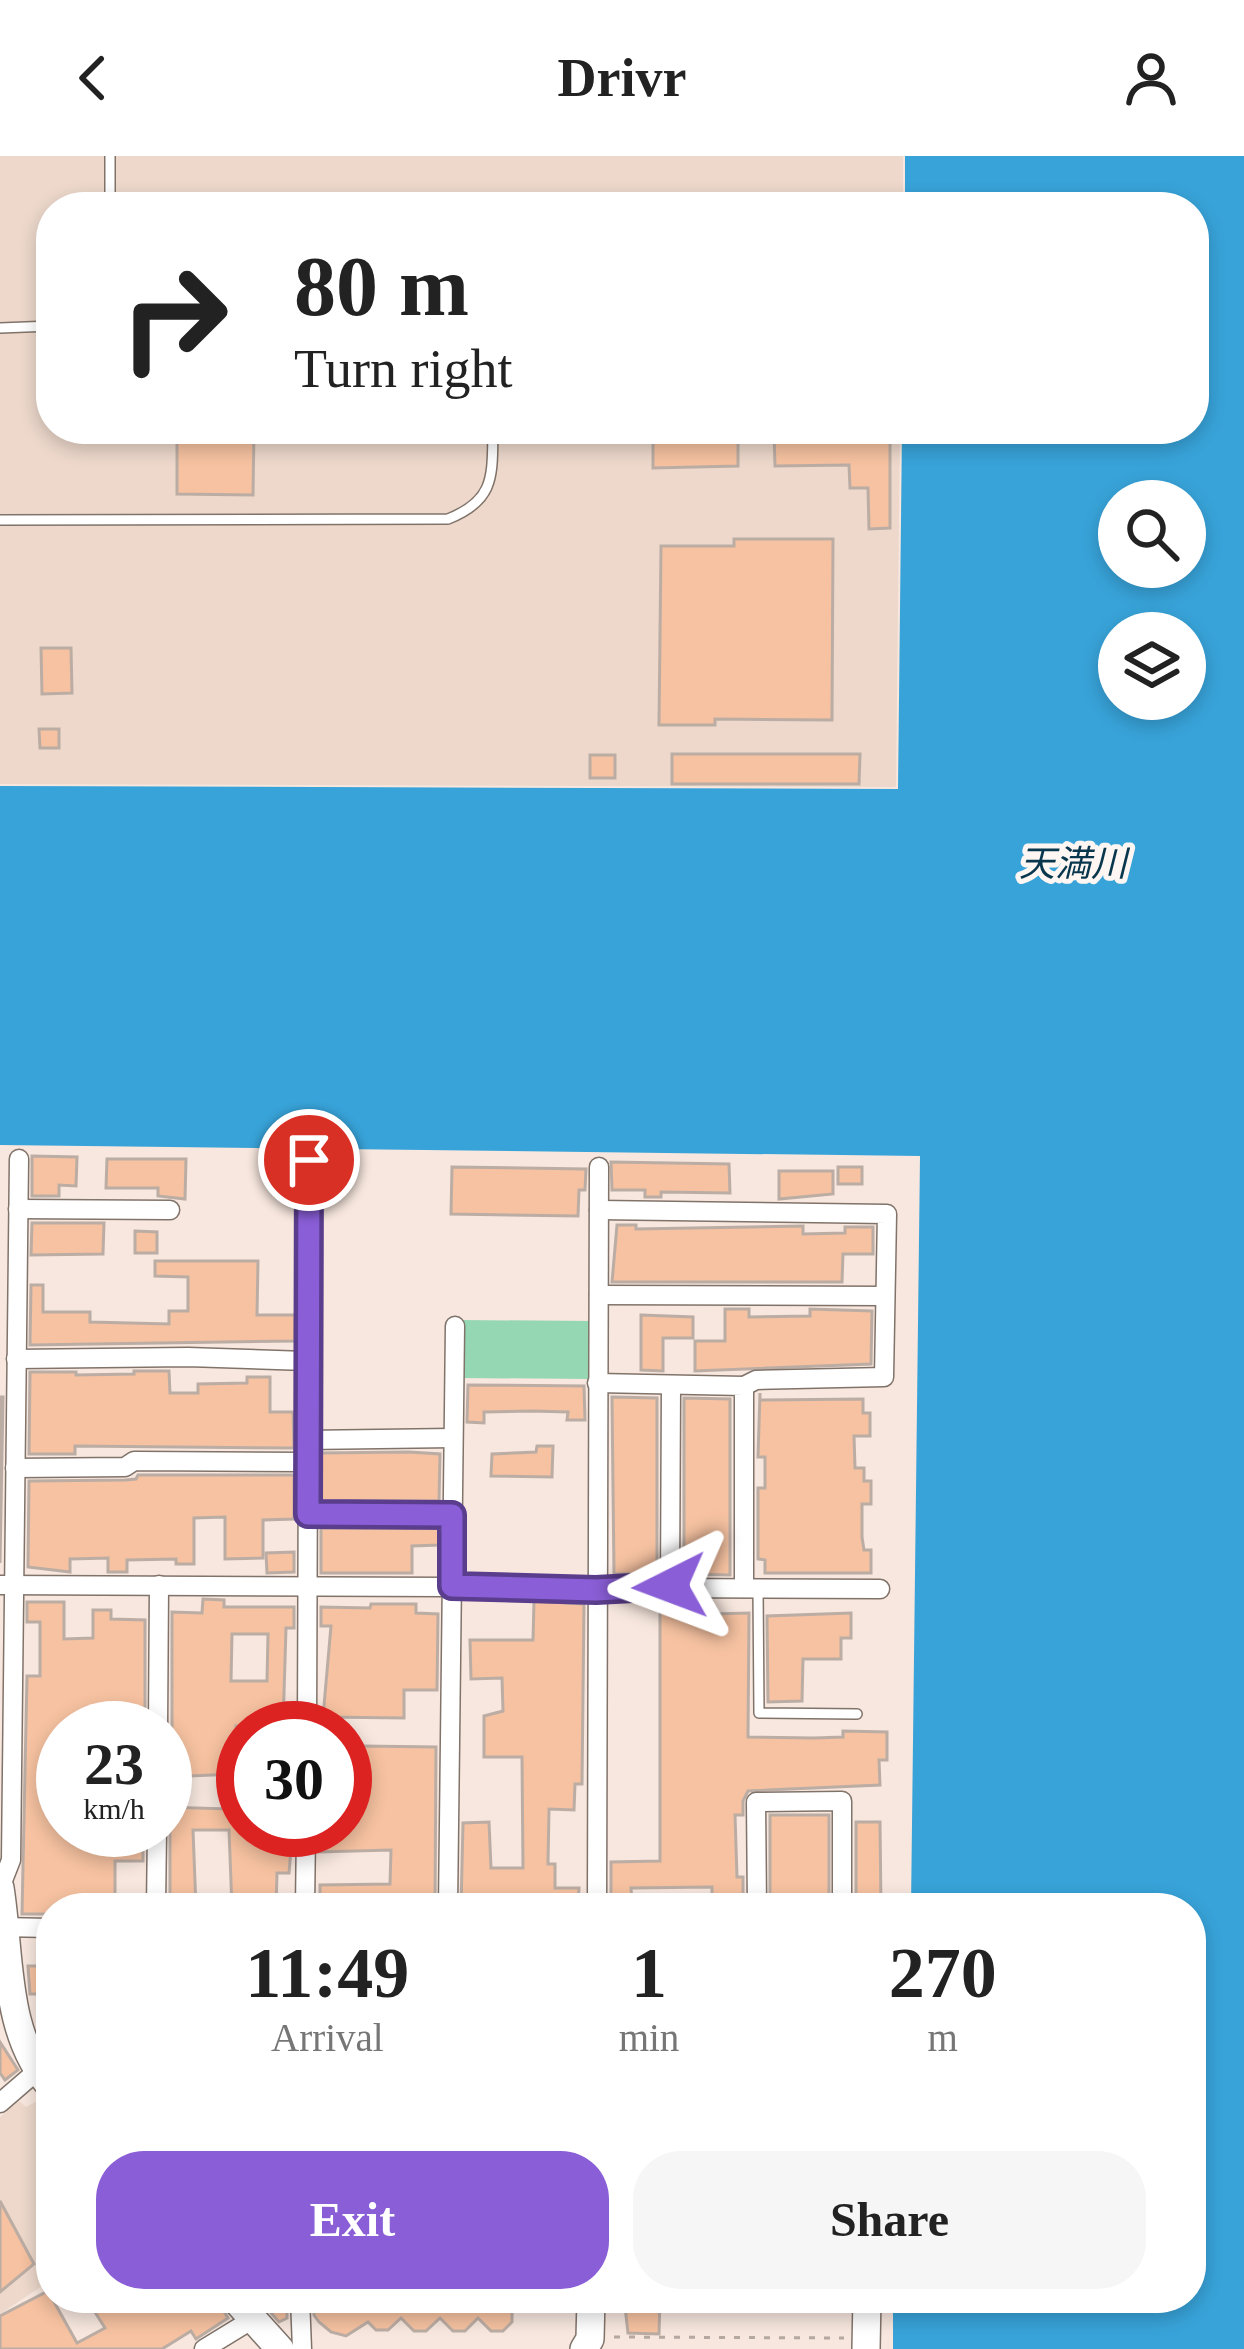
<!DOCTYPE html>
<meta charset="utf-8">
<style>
:root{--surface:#fff;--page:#f6f6f6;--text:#222;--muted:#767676;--accent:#8a5ed7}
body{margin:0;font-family:"Times New Roman","Noto Sans JP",serif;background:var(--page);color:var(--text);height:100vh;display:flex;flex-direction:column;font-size:45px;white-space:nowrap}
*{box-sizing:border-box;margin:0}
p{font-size:39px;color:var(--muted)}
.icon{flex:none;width:66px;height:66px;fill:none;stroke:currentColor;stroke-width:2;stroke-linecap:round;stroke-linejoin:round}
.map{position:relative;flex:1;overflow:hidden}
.details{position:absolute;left:36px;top:1737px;width:1170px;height:420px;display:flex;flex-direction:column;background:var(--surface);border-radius:48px;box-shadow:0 6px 18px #0003}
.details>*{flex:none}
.top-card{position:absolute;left:36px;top:36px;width:1173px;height:252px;border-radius:48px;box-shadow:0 6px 18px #0003;background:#fff;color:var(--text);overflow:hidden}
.fabs{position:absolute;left:1098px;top:324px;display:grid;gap:24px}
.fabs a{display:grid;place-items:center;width:108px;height:108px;border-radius:50%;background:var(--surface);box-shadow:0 6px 18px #0003;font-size:60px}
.speed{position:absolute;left:36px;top:1545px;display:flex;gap:24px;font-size:60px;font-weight:700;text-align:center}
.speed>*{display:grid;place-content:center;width:156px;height:156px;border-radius:50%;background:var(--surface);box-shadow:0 6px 18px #0003;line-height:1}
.speed small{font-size:30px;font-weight:400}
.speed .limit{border:18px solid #d22;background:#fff;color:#111}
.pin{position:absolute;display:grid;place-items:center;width:102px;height:102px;color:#fff;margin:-51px;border:6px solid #fff;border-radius:50%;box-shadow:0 3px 12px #0007}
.me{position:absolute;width:132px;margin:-66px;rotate:267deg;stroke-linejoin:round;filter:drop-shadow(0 0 9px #0008)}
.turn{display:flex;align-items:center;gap:42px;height:252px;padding:0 60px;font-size:54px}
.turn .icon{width:156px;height:156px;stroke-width:2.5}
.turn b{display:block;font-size:84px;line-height:102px}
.eta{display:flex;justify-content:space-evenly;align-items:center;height:204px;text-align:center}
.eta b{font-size:72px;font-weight:700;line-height:84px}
.primary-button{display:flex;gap:24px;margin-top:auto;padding:24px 60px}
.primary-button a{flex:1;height:138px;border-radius:48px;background:var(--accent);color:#fff;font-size:48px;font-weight:700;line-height:138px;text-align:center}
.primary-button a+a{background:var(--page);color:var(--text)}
header{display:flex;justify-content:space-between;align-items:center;height:156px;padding:0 60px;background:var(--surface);font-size:54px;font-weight:700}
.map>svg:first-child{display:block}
.built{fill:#edd8cb}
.green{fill:#96d7b3}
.water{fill:#38a3d9;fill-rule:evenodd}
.building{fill:#f6c2a1;stroke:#bcada4;stroke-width:3;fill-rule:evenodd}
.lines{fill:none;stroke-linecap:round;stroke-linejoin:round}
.lane-casing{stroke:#80736a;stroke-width:12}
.street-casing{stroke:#80736a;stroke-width:21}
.secondary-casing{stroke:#80736a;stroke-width:30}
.path{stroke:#b4a8a1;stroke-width:3;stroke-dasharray:6 9;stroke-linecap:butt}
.lane{stroke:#fff;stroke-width:9}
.street{stroke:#fff;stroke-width:18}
.secondary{stroke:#fff;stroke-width:27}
.route-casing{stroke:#5a3d8c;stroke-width:30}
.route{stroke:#8a5ed7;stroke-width:21}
.labels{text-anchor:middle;stroke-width:10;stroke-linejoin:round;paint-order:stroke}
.water-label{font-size:36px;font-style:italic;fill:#08364c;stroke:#fdf6f3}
</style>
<header><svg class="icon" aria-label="back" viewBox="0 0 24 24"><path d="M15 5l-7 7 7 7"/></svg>Drivr<svg class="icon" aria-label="person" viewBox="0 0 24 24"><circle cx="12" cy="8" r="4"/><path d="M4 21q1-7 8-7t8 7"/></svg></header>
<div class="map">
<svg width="1244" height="2193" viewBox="0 0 1244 2193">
<rect width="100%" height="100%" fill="#f7e7de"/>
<!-- built -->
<g class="built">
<polygon points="0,0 903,0 903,51 51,51 51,273 900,273 896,631 0,628"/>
<polygon points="19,1945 26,1951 37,1945 51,1961 51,2124 0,2158 0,1961"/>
</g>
<!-- green -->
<polygon class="green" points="460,1164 592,1165 591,1223 460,1222"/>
<!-- water -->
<path class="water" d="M905,0H1244V2193H893V2142H1191V1752H911L920,1000L0,989V630L898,633L902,273H1194V51H905ZM1119,345H1185V411H1119ZM1119,477H1185V543H1119Z"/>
<!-- building -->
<g class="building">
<polygon points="177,273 254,273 253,339 177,338"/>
<polygon points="653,273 738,273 738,310 653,312"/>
<polygon points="864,273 890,273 890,372 869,373 868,332 850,332 849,309 775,310 774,278 833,276 833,283 864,282"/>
<polygon points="734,383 833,383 832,564 715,563 715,569 659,569 661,390 734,390"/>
<polygon points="41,492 71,492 72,537 42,538"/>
<polygon points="39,573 59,573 59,592 40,592"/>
<polygon points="672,598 860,598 859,628 672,628"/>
<rect x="590" y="599" width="25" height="23"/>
<polygon points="32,1000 77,1001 76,1030 59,1029 59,1040 32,1040"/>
<polygon points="107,1003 186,1003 185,1043 158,1040 158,1032 106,1032"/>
<polygon points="611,1006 729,1008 730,1037 661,1036 661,1041 645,1041 645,1034 612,1034"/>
<polygon points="452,1011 586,1013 585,1034 579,1034 578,1060 451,1058"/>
<rect x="838" y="1011" width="24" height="17"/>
<polygon points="779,1015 833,1015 833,1038 779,1043"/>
<polygon points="32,1067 104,1067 103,1098 31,1099"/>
<polygon points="617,1069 636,1069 636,1073 803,1070 803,1078 845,1077 845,1071 873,1071 873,1098 843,1098 842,1126 612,1126"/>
<polygon points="135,1075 157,1076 157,1097 135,1097"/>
<polygon points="155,1105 258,1105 257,1159 295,1159 295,1185 30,1189 31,1129 43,1129 43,1156 90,1156 90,1166 169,1168 169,1155 188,1155 188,1121 155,1120"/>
<polygon points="725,1153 749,1153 749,1161 810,1160 810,1153 872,1155 871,1208 695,1215 695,1185 725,1185"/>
<polygon points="641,1159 693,1161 693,1182 663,1182 663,1215 641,1214"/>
<polygon points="134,1215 169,1215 170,1237 198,1237 198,1228 247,1227 247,1221 270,1221 270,1256 293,1256 294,1292 75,1290 75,1298 29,1298 30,1216 76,1216 76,1219 134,1218"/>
<polygon points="468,1229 584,1230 585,1264 567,1264 568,1256 532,1255 484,1256 484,1267 467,1266"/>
<polygon points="760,1237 760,1244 863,1243 863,1257 870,1257 870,1280 854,1280 855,1312 864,1312 864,1325 871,1325 871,1348 862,1348 862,1381 864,1394 871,1394 871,1417 765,1417 765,1404 758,1403 758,1332 765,1332 765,1301 758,1301"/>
<polygon points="0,1241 3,1241 0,1407"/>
<polygon points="612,1241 657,1242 657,1418 614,1418"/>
<polygon points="684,1242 730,1243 730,1419 684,1418"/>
<polygon points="537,1290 553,1290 552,1321 491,1320 492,1298 536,1296"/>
<polygon points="409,1296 440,1298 439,1345 321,1345 321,1297"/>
<polygon points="138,1319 294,1319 294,1363 263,1364 263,1402 225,1403 225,1361 194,1362 194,1408 176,1408 176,1403 127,1404 127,1416 108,1416 108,1402 70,1403 70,1416 28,1411 29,1325 125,1324 136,1323"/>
<polygon points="321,1372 439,1372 439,1389 412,1390 412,1417 321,1417"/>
<polygon points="294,1396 294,1416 267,1417 266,1397"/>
<path d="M203,1443L224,1444V1451H294V1472H286L283,1570H236V1618L166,1621V1582L172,1572V1456L202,1457ZM232,1478H268L267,1525H231Z"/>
<polygon points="534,1445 584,1448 582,1628 575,1628 574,1654 549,1653 548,1708 555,1708 555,1732 579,1732 578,1749 461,1752 463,1667 489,1666 491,1712 523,1712 522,1601 484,1601 484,1560 503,1555 502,1522 471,1523 470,1484 533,1484"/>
<polygon points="27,1446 64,1446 64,1483 93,1482 93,1454 111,1454 111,1463 145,1464 145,1560 137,1560 137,1572 63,1572 63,1674 115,1674 115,1688 143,1688 143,1705 115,1705 115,1752 51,1752 51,1758 22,1758 27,1520 40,1520 40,1466 27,1466"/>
<polygon points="712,1446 712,1458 749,1457 748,1581 814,1582 843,1581 843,1575 887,1576 887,1604 879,1604 880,1629 748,1635 743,1645 743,1659 735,1659 737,1721 743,1721 743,1752 712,1752 712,1731 631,1732 632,1745 611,1745 611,1706 660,1705 660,1447"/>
<polygon points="371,1448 416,1448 416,1457 438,1458 437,1534 404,1534 404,1562 323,1561 331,1470 321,1470 321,1451 370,1452"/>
<polygon points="851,1457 851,1482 841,1482 841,1503 803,1503 802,1545 768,1546 767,1460"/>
<polygon points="362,1590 436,1591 435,1752 408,1752 408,1746 372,1745 372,1752 320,1752 320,1729 390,1728 391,1694 319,1696 319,1678 343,1678 345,1593"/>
<polygon points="229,1633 243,1633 243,1674 283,1674 283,1681 292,1681 289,1717 277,1717 276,1752 232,1752 229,1674 193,1674 196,1752 170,1752 170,1674 165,1651 229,1653"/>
<rect x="770" y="1659" width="59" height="93"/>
<polygon points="856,1666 880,1666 881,1752 856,1752"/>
<polygon points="28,1810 51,1810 51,1838 30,1838"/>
<polygon points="0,1886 18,1914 5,1924 0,1917"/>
<polygon points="0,2045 34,2108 0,2136"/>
<polygon points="48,2135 77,2187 105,2172 86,2142 216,2142 228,2162 196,2183 191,2175 162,2193 0,2193 0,2160"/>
<polygon points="258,2142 287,2142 287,2162 279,2166"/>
<polygon points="314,2142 500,2142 512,2154 512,2166 503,2175 491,2175 478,2162 465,2175 453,2175 440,2162 426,2175 414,2175 401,2162 388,2174 376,2174 368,2166 346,2180 331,2176 319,2166 314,2159"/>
<polygon points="624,2142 660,2142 659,2178 628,2177"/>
</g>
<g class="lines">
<defs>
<g id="lane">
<polyline points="110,51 110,0"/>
<polyline points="0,172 51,170"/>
<path d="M0,364L448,363C496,344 492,319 493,273"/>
<polyline points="758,1433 759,1557 857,1558"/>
</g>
<g id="street">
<polyline points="18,1053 170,1054"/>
<polyline points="599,1054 887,1058 884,1221 756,1224 744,1230"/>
<polyline points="599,1139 885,1140"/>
<polyline points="16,1203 188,1201 306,1205"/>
<polyline points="597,1227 744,1230 744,1432"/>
<polyline points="306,1284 453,1282"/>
<polyline points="15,1312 125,1311 134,1305 305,1306"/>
<polyline points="307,1358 452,1359"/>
<polyline points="0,1429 880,1433"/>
<polyline points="670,1431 671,1231"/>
<polyline points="158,1572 159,1429"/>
<polyline points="307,1572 309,1004"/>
<polyline points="0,1732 11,1704 19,1003"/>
<polyline points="156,1752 157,1674"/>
<polyline points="305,1752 306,1674"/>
<polyline points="448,1752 455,1170"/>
<polyline points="597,1752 599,1011"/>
<polyline points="757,1752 756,1646 842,1645 842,1752"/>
<polyline points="0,1771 51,1772"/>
<polyline points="0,1947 37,1915"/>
<polyline points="300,2142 302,2193"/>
<polyline points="204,2193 253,2163"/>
</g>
<g id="secondary">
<path d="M0,1732C11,1801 3,1876 51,1931"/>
<polyline points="234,2142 280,2193"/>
<polyline points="584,2193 590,2183 591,2142"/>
<polyline points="866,2193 867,2142"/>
</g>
</defs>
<!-- lane casing -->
<use href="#lane" class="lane-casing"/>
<!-- street casing -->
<use href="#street" class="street-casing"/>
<!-- secondary casing -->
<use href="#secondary" class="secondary-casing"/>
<!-- path -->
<polyline class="path" points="614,2181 844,2182"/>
<!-- lane -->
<use href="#lane" class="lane"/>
<!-- street -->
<use href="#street" class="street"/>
<!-- secondary -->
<use href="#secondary" class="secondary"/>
</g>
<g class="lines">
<defs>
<polyline id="route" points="309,1004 308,1358 452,1359 452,1430 596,1434 670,1430"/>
</defs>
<!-- route casing -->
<use href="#route" class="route-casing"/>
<!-- route -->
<use href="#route" class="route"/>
</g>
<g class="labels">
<!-- water labels -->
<g class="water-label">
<text x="1073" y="720">天満川</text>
</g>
</g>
</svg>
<div class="fabs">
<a><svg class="icon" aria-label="search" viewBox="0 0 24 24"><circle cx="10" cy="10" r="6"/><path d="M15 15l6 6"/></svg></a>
<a><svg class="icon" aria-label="layers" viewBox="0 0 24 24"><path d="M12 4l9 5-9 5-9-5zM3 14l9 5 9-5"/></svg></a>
</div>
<div class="speed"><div>23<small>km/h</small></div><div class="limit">30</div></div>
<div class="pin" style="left:309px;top:1004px;background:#d93025"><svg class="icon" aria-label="arrive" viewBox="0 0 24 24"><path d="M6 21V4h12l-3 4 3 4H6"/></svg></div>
<svg class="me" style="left:670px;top:1430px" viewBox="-20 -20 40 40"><path d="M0-17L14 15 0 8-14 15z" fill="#8a5ed7" stroke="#fff" stroke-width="4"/></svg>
<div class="top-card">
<div class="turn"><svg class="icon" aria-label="right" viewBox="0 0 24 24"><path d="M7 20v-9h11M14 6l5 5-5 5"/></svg><div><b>80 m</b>Turn right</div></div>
</div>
<section class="details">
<div class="eta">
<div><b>11:49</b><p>Arrival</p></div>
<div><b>1</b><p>min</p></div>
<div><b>270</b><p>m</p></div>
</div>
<div class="primary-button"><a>Exit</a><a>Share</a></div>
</section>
</div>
